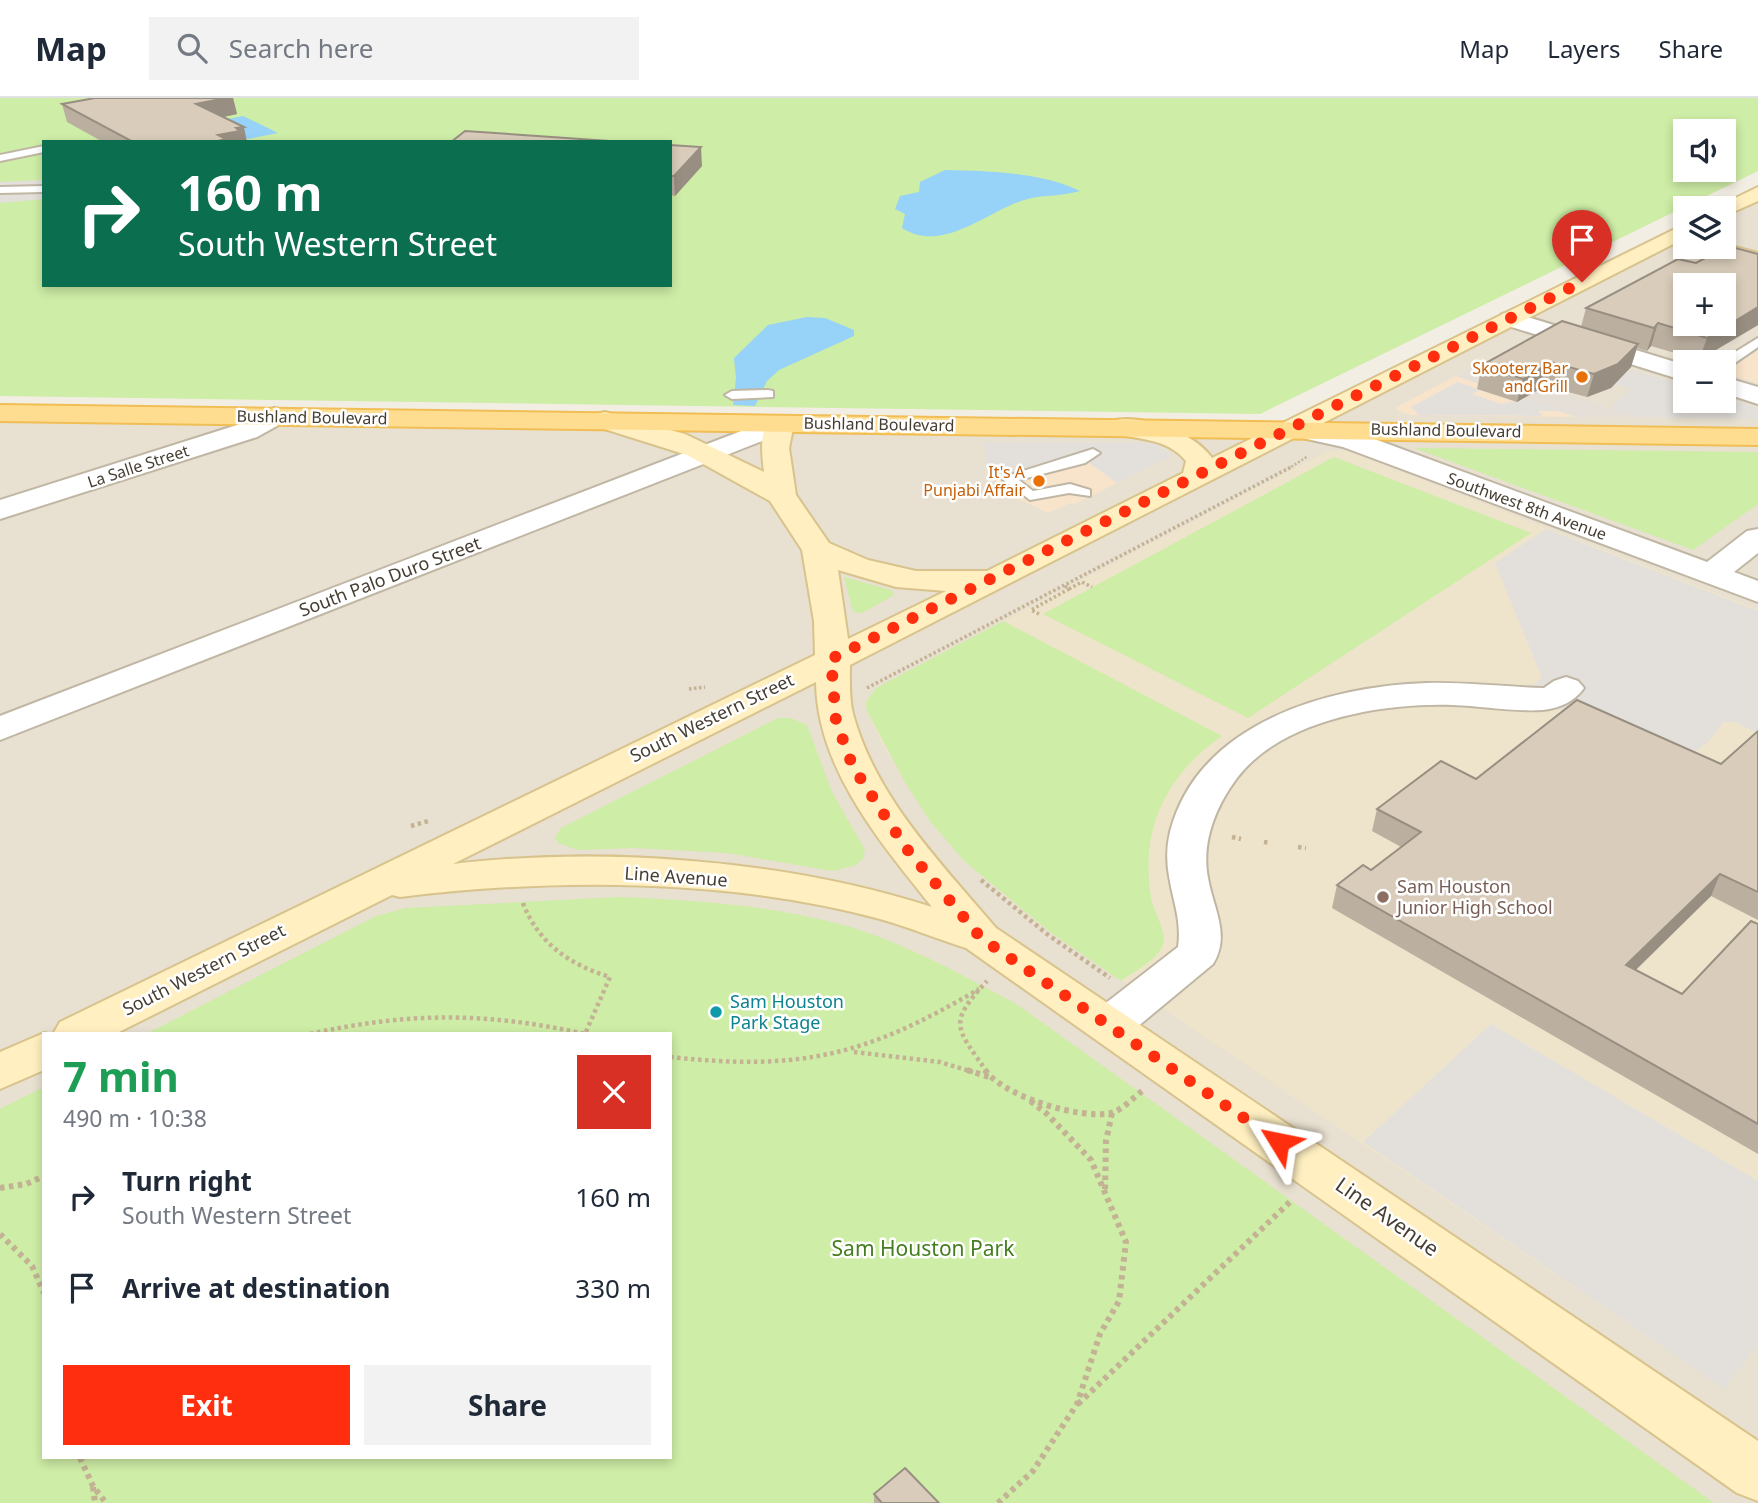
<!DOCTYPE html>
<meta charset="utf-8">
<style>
:root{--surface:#fff;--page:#f2f2f3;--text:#1f2937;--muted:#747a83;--line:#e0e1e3;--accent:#ff2e0e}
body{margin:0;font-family:"Noto Sans",sans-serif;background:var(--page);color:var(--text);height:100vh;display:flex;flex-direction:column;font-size:26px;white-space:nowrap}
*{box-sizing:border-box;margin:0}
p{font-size:23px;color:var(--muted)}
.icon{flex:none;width:38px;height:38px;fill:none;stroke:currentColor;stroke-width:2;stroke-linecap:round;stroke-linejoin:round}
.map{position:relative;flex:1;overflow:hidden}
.sheet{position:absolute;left:42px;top:934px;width:630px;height:427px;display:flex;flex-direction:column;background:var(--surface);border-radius:0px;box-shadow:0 4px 10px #0003}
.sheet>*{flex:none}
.hud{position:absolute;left:42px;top:42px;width:630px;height:147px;border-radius:0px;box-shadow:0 4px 10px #0003;background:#0b6e4f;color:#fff;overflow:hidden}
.tools{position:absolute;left:1673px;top:21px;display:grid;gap:14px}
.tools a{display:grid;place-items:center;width:63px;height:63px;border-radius:0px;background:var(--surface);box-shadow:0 4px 10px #0003;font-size:35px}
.pin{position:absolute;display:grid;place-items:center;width:60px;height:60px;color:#fff;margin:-72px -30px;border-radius:50% 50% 50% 0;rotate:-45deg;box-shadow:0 0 7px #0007}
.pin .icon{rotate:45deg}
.me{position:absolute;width:77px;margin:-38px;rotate:305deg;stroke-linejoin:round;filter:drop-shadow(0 0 5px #0008)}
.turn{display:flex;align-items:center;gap:24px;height:147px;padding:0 21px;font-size:32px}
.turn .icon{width:91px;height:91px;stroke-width:2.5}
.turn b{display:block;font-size:49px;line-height:60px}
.round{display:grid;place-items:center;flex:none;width:74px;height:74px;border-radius:0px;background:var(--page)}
.summary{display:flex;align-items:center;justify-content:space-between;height:119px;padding:0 21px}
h1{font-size:42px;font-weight:700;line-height:52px;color:#1e9e55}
.primary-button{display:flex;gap:14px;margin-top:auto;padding:14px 21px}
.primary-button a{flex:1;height:80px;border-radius:0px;background:var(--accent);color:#fff;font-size:28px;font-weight:700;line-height:80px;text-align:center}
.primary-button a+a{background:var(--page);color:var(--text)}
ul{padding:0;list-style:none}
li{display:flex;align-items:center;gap:21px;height:91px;padding:0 21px}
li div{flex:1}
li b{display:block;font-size:26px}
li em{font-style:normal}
header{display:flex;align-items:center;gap:42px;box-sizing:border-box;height:98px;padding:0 35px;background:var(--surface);border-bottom:2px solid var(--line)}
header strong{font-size:33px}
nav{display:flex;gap:38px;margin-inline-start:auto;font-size:24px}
.search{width:490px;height:63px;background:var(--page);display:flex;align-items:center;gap:18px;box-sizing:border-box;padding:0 24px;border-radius:0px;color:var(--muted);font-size:26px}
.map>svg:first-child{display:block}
.residential{fill:#e8e0d0;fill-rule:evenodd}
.commercial{fill:#f8e4cb}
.industrial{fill:#e5dfd8}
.education{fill:#eee4cb}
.green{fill:#ceeda6;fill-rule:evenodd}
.parking{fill:#e3e0dc}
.water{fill:#97d2f8}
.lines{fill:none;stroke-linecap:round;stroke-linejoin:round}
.lane-casing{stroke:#c0b6a4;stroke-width:4}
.street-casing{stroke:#c0b6a4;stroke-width:4}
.secondary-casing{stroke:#d8c38d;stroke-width:4}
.primary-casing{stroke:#f0be54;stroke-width:4}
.path-far3{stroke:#c3b294;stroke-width:2.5;stroke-dasharray:2 2;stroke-linecap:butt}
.path-far2{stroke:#c3b294;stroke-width:3.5;stroke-dasharray:2.5 2.5;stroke-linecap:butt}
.path-far1{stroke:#c3b294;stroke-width:4.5;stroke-dasharray:3.5 3.5;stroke-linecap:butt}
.path{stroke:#c3b294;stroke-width:6;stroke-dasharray:4.5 4.5;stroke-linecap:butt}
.lane{fill:#fff;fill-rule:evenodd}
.street{fill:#fff;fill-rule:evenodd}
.secondary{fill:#ffefc1;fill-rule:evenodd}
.primary{fill:#ffdd90;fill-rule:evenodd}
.wall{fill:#bbafa0}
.shaded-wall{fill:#988f82}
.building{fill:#d9ccba;stroke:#988f82;stroke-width:2;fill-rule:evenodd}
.route{stroke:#ff2e0e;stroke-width:12;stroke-dasharray:0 21.6}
.food-dot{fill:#e8710a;stroke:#fff;stroke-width:2.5}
.education-dot{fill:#8d6e63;stroke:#fff;stroke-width:2.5}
.culture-dot{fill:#0f9aa8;stroke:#fff;stroke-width:2.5}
.labels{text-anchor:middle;stroke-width:5;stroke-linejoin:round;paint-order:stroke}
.far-food-label{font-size:16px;fill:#c56008;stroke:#fff;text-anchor:end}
.far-street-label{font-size:16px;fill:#463e32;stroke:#fff}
.street-label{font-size:18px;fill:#463e32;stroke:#fff}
.education-label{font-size:18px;fill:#785e54;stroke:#fff;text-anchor:start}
.culture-label{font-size:18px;fill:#0d838f;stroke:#fff;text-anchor:start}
.near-street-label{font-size:21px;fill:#463e32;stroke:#fff}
.near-park-label{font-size:21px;fill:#457d20;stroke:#fff}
</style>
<header>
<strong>Map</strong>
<div class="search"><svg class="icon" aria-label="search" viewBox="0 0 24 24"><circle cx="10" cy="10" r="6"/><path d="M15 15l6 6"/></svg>Search here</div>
<nav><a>Map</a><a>Layers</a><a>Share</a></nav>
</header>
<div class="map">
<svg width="1758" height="1405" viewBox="0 0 1758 1405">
<rect width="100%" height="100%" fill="#f3eee3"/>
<!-- residential -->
<path class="residential" d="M1758,94V1405H0V308L1283,333L1685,131V149H1724V111ZM1685,187H1724V226H1685ZM1685,264H1724V303H1685ZM44,936H670V1360H44Z"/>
<!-- commercial -->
<g class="commercial">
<polygon points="1758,253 1758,285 1724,275 1724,274"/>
<polygon points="1456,278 1576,319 1411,317 1398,313 1396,310 1400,307"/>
<polygon points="984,344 1146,345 1157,346 1172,358 1075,406 1070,405 1048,415 1014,399 992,380 986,367"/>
</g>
<!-- industrial -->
<polygon class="industrial" points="1480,267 1635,319 1576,319 1456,278"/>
<!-- education -->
<polygon class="education" points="1328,353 1347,353 1758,511 1758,1246 1724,1291 1050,834 964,763 930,723 883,648 867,613 866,604 876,590"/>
<!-- green -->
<g class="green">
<path d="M0,0H1758V73L1260,316L0,298ZM1685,33H1724V72H1685ZM44,44H670V187H44Z"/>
<polygon points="1414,350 1758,354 1758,406 1693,452"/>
<polygon points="1334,359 1531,435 1248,620 1043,516"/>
<polygon points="844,479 891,492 894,497 862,515 853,514"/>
<path d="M1003,523L1222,638C1165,677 1138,735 1152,804C1155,818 1169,836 1162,849C1156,863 1133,874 1121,883L1050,834L964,763L930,723L906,686L867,613L866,604L876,590Z"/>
<polygon points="778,620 791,620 807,627 832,694 865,752 863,761 854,768 832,773 727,755 634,750 578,752 558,745 555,739 561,730"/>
<path d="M620,799C694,802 771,807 843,827C903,844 960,876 1015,905L1714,1405H0V1011L44,989V1360H670V936H146L376,818L406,810Z"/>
</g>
<!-- parking -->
<g class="parking">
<polygon points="44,82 44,101 0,105 0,84"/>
<polygon points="1629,272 1685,287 1685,303 1724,303 1724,299 1758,310 1758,321 1635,319 1610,310 1631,291 1615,286"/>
<polygon points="1458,284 1480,292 1472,296 1501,306 1523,301 1561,313 1539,313 1542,318 1419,317 1411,309"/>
<polygon points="984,344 1146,345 1157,346 1172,358 1117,385 1081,359 992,380 986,367"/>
<polygon points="1546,431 1758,513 1758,635 1735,624 1723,624 1711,641 1680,667 1560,611 1533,587 1542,580 1495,465"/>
<polygon points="1491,926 1758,1083 1758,1246 1724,1291 1363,1044"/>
</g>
<!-- water -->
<g class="water">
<polygon points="243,18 278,35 248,41 212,24"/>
<path d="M945,72C988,73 1041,74 1080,93C1061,99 1040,96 1021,103C982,117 942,155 902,130L905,116L895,111L900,98L919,94L920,84Z"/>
<polygon points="807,219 825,220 854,232 854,238 779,272 767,283 755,308 733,307 736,280 734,260 768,227"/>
</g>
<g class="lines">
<defs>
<g id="lane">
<polygon points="44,48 44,54 0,63 0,57"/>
<polygon points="44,88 44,94 0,95 0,89"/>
<polygon points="1758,240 1758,249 1729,269 1724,270 1724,264 1719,264"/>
<polygon points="768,292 773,293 773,299 732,301 725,297 732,293"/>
<polygon points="1093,351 1100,355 1085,365 1019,382 1033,393 1070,386 1090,392 1090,398 1069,395 1030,402 1001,380"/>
</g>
<g id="street">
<polygon points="1511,214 1685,267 1685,283 1502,226 1499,221 1502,216"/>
<polygon points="1724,279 1758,289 1758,306 1724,295"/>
<polygon points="274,310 284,312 288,318 284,324 257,339 0,421 0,402 237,327"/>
<polygon points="780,318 790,320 794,326 790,332 0,642 0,618"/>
<polygon points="1299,323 1361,336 1707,464 1747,433 1758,431 1758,455 1734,474 1758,483 1758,504 1343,349 1289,337 1285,331 1289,325"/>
<path d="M1566,579L1578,583L1584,590C1574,604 1560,610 1543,612C1513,614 1482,608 1452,607C1383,605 1282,621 1237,680C1216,708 1201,744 1208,780C1213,810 1231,837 1213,866L1125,939L1109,943L1093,939L1086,927L1093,915L1178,849C1184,809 1159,780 1170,734C1198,625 1328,588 1427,585C1466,584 1505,589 1544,590L1554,583Z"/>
</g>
<g id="secondary">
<polygon points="1758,89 1758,103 1724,118 1724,110 1715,110"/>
<path d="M1685,126V140L850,567C850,582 849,601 853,616C876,700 941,765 996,830L1758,1343V1403L1737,1395L966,850C937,841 909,829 880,821C729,780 554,780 400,799L392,797L115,936H53L60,924L815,557L814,523L802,452L770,403L687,357L595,328L591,322L595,316L605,314L685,336L764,374C762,356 759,336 770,320H790L794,326L789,350L796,397L829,445L868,462L916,473H987L1183,375L1186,363C1168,340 1136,341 1110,335L1106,329L1110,323C1142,315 1194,334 1212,360ZM838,472L896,489L946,493L848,541ZM816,584C817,670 880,744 932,809C786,762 605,748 453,766Z"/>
<polygon points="1724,146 1758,155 1758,169 1702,154 1699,149 1724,149"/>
<polygon points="44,935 48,936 44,936 44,972 0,991 0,954"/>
</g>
<polygon id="primary" points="0,307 1758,331 1758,347 0,323"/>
</defs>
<!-- lane casing -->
<use href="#lane" class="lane-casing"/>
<!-- street casing -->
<use href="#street" class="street-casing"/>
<!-- secondary casing -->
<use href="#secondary" class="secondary-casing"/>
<!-- primary casing -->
<use href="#primary" class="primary-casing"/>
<!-- path-far3 -->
<polyline class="path-far3" points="1288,371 1308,358"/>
<!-- path-far2 -->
<g class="path-far2">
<polyline points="1069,491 1082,484 1092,489"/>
<polyline points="1039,516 1031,512 1069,491 1065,488"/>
<polyline points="867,590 1291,369"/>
<polyline points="689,591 705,589"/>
</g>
<!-- path-far1 -->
<g class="path-far1">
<polyline points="411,728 428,723"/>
<polyline points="1232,739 1241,741"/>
<polyline points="1264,744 1271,745"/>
<polyline points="1298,749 1306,750"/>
<polyline points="981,782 1047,836 1110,880"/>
<path d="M523,805C538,845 570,867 610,879L585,936"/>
<path d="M310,936C408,914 487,914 585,936"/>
<polyline points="854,954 940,964 973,974"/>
<path d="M670,959C801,973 866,958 979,891"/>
<path d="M987,974C956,929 947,926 987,883"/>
</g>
<!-- path -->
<g class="path">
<polyline points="967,972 989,979"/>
<path d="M985,972C1003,998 1080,1022 1111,1015C1121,1013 1134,999 1142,993"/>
<polyline points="0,1090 26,1086 44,1078"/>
<polyline points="1105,1091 1106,1043 1112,1015"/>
<polyline points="0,1136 32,1168 44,1195"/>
<polyline points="1078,1306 1292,1102"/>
<polyline points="80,1360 93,1388 106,1405"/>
<polyline points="93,1389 95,1405"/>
<polyline points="998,1405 1033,1373 1077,1306 1100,1236 1119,1203 1126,1144 1091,1062 1047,1016 1029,1002"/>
</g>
<!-- lane -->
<use href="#lane" class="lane"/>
<!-- street -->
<use href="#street" class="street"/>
<!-- secondary -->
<use href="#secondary" class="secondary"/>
<!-- primary -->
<use href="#primary" class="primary"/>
</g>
<!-- wall -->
<g class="wall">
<polygon points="90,0 233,0 237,16 224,19 247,44 103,44 67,24 62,6 90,1"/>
<polygon points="670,47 702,68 675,98 670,97"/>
<polygon points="1758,156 1758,227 1699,262 1651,248 1647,253 1637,250 1631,269 1611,290 1587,299 1545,288 1517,304 1477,291 1482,267 1581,229 1586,210 1696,165"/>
<polygon points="1758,633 1758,822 1711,798 1636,872 1682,896 1758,826 1758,1056 1332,810 1337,787 1371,772 1401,749 1372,733 1377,711 1476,681 1721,666"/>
<polygon points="874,1396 939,1405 874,1405"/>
</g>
<!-- shaded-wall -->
<g class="shaded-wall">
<polygon points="226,0 233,0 237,16 200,24 196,6"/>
<polygon points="244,29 247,44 214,44 218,37 236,30"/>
<polygon points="701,49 702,68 675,98 674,78"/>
<polygon points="1758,209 1758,227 1699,262 1707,240"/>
<polygon points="1658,225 1651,248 1647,253 1654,230"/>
<polygon points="1638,246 1631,269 1611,290 1587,299 1594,276"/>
<polygon points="1551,264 1545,288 1517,304 1523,281"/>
<polygon points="1720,776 1711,798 1617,890 1626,867"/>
</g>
<!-- building -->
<g class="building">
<polygon points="95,0 226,0 196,6 244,29 236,30 240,33 218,37 226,41 214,44 133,44 62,6"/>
<polygon points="465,33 624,44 451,44"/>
<polygon points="670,47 701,49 674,78 670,78"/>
<path d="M1728,148L1758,156V209L1707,240L1658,225L1654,230L1586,210L1678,161L1696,165ZM1685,187H1724V226H1685Z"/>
<polygon points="1562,223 1638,246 1618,266 1594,276 1551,264 1523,281 1482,267"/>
<polygon points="1577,602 1721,666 1758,633 1758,794 1720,776 1626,867 1682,896 1751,823 1758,826 1758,1026 1337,787 1363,767 1371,772 1421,734 1377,711 1441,663 1476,681"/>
<polygon points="905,1370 939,1405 882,1405 874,1396"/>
</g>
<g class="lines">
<!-- route -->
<polyline class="route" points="1279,1044 981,840 906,750 853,669 836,623 831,561 1582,184"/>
</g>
<!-- markers -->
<g class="food-dot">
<circle cx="1582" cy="279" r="7"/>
<circle cx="1039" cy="383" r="7"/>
</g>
<circle class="education-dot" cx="1383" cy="799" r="7"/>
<circle class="culture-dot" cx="716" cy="914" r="7"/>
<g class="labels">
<!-- far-food labels -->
<g class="far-food-label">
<text x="1568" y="276">Skooterz Bar<tspan x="1568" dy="18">and Grill</tspan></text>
<text x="1025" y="380">It's A<tspan x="1025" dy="18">Punjabi Affair</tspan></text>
</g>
<!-- far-street labels -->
<g class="far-street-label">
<text transform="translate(312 319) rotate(1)" y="6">Bushland Boulevard</text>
<text transform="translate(879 326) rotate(1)" y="6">Bushland Boulevard</text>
<text transform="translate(1446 332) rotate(1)" y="6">Bushland Boulevard</text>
<text transform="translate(138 368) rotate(-18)" y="6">La Salle Street</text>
<text transform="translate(1527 408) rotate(20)" y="6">Southwest 8th Avenue</text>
</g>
<!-- street labels -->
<g class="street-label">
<text transform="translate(390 479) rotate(-21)" y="6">South Palo Duro Street</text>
<text transform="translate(712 620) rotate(-26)" y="6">South Western Street</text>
<text transform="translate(676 779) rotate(4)" y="6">Line Avenue</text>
<text transform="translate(204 872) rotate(-27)" y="6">South Western Street</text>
</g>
<!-- education labels -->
<g class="education-label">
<text x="1397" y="795">Sam Houston<tspan x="1397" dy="21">Junior High School</tspan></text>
</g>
<!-- culture labels -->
<g class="culture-label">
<text x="730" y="910">Sam Houston<tspan x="730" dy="21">Park Stage</tspan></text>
</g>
<!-- near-street labels -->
<g class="near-street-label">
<text transform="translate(1387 1119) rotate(35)" y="7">Line Avenue</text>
</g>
<!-- near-park labels -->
<g class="near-park-label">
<text x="923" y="1158">Sam Houston Park</text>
</g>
</g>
</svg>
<div class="tools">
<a><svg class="icon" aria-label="sound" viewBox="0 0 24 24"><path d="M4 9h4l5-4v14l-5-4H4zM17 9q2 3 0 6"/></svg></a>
<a><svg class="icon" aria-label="layers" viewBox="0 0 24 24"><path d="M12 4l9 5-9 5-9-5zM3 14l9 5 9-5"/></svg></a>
<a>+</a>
<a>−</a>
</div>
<div class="pin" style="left:1582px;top:184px;background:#d93025"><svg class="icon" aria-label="arrive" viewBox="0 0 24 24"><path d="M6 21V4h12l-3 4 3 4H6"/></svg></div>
<svg class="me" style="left:1279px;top:1044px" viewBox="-20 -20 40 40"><path d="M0-17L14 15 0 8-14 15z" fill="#ff2e0e" stroke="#fff" stroke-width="4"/></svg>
<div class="hud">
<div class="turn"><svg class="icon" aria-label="right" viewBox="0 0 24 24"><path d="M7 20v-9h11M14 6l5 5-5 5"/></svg><div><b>160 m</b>South Western Street</div></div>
</div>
<section class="sheet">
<div class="summary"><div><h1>7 min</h1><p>490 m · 10:38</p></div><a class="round" style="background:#d93025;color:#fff"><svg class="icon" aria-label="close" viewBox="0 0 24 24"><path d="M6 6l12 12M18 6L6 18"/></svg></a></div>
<ul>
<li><svg class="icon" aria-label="right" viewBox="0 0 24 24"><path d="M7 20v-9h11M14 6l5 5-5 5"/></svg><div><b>Turn right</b><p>South Western Street</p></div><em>160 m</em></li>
<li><svg class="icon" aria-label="arrive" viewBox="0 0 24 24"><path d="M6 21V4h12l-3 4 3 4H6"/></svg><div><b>Arrive at destination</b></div><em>330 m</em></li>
</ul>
<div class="primary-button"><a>Exit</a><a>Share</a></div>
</section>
</div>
